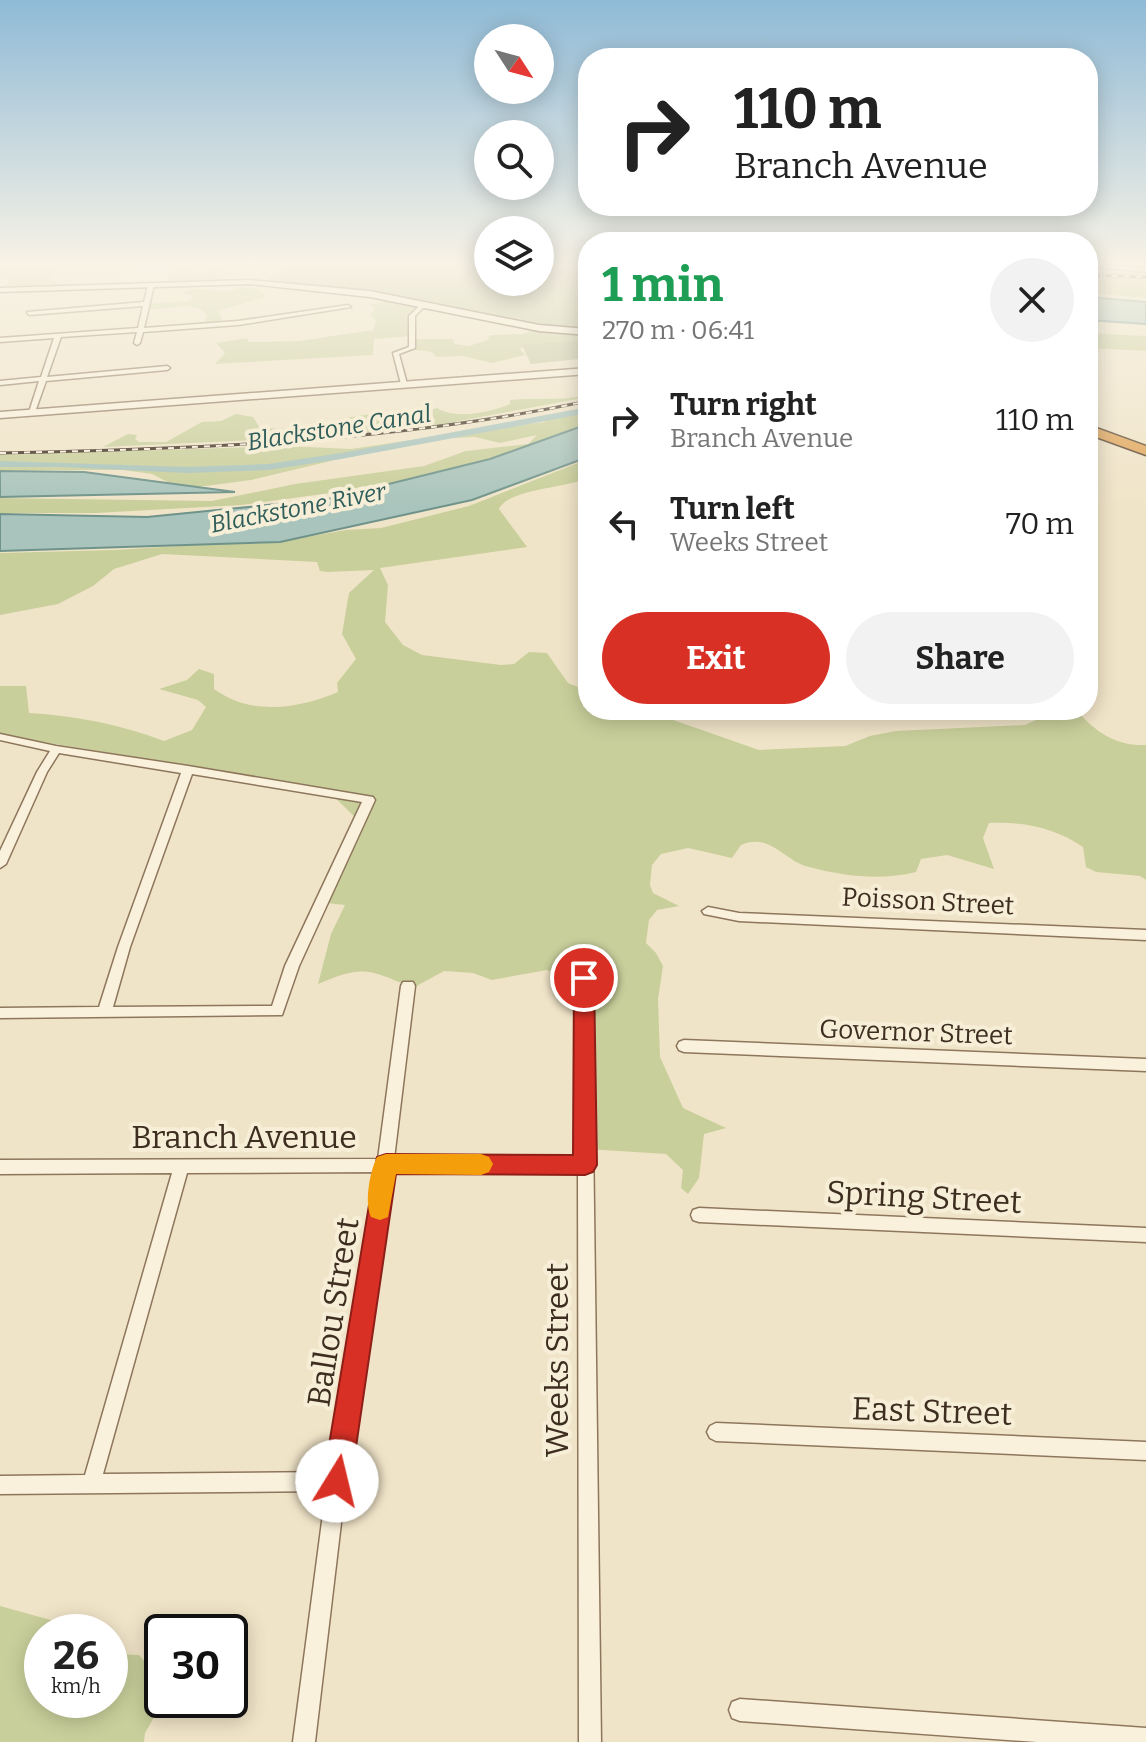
<!DOCTYPE html>
<meta charset="utf-8">
<style>
:root{--surface:#fff;--page:#f2f2f2;--text:#222;--muted:#767676;--accent:#d93025}
body{margin:0;font-family:Bitter,serif;background:var(--page);color:var(--text);height:100vh;display:flex;flex-direction:column;font-size:30px;white-space:nowrap}
*{box-sizing:border-box;margin:0}
p{font-size:26px;color:var(--muted)}
.icon{flex:none;width:44px;height:44px;fill:none;stroke:currentColor;stroke-width:2;stroke-linecap:round;stroke-linejoin:round}
.map{position:relative;flex:1;overflow:hidden}
.drawer{position:absolute;left:578px;top:232px;width:520px;height:488px;display:flex;flex-direction:column;background:var(--surface);border-radius:32px;box-shadow:0 4px 20px #0003}
.drawer>*{flex:none}
.guide{position:absolute;left:578px;top:48px;width:520px;height:168px;border-radius:32px;box-shadow:0 4px 20px #0003;background:#fff;color:var(--text);overflow:hidden}
.needle{width:52px;rotate:126deg}
.controls{position:absolute;left:474px;top:24px;display:grid;gap:16px}
.controls a{display:grid;place-items:center;width:80px;height:80px;border-radius:50%;background:var(--surface);box-shadow:0 4px 20px #0003;font-size:40px}
.speed{position:absolute;left:24px;top:1614px;display:flex;gap:16px;font-size:40px;font-weight:700;text-align:center}
.speed>*{display:grid;place-content:center;width:104px;height:104px;border-radius:50%;background:var(--surface);box-shadow:0 4px 20px #0003;line-height:1}
.speed small{font-size:20px;font-weight:400}
.speed .limit{border:4px solid #111;border-radius:12px;background:#fff;color:#111}
.pin{position:absolute;display:grid;place-items:center;width:68px;height:68px;color:#fff;margin:-34px;border:4px solid #fff;border-radius:50%;box-shadow:0 2px 8px #0007}
.me{position:absolute;width:88px;margin:-44px;rotate:9deg;stroke-linejoin:round;filter:drop-shadow(0 0 6px #0008)}
.turn{display:flex;align-items:center;gap:28px;height:168px;padding:0 24px;font-size:36px}
.turn .icon{width:104px;height:104px;stroke-width:2.5}
.turn b{display:block;font-size:56px;line-height:68px}
.round{display:grid;place-items:center;flex:none;width:84px;height:84px;border-radius:42px;background:var(--page)}
.overview{display:flex;align-items:center;justify-content:space-between;height:136px;padding:0 24px}
h1{font-size:48px;font-weight:700;line-height:60px;color:#1e9e55}
.action{display:flex;gap:16px;margin-top:auto;padding:16px 24px}
.action a{flex:1;height:92px;border-radius:48px;background:var(--accent);color:#fff;font-size:32px;font-weight:700;line-height:92px;text-align:center}
.action a+a{background:var(--page);color:var(--text)}
ul{padding:0;list-style:none}
li{display:flex;align-items:center;gap:24px;height:104px;padding:0 24px}
li div{flex:1}
li b{display:block;font-size:30px}
li em{font-style:normal}
.map>svg:first-child{display:block}
.farmland{fill:#e6deb5}
.green{fill:#c9cf9b}
.cemetery{fill:#bfc49a}
.water{fill:#a9c4bc;stroke:#6f938a;stroke-width:2}
.lines{fill:none;stroke-linecap:round;stroke-linejoin:round}
.canal{fill:#a9c4bc;fill-rule:evenodd}
.minor-casing{stroke:#8d765c;stroke-width:3}
.tertiary-casing{stroke:#8d765c;stroke-width:3}
.secondary-casing{stroke:#6f573f;stroke-width:3}
.motorway-casing{stroke:#5b4430;stroke-width:3}
.minor{fill:#faf1dc;fill-rule:evenodd}
.tertiary{fill:#faf1dc;fill-rule:evenodd}
.secondary{fill:#faf1dc;fill-rule:evenodd}
.motorway{fill:#e0a458;fill-rule:evenodd}
.rail-casing{stroke:#3d2e20;stroke-width:3}
.rail{stroke:#f7eed8;stroke-width:2;stroke-dasharray:6;stroke-linecap:butt}
.route{fill:#d93025;stroke:#8d1f18;stroke-width:2}
.slow{fill:#f59e0b}
.labels{text-anchor:middle;stroke-width:8;stroke-linejoin:round;paint-order:stroke}
.far-water-label{font-size:24px;font-style:italic;fill:#2f5d5a;stroke:#f7eed8}
.street-label{font-size:26px;fill:#3d2e20;stroke:#f7eed8}
.near-street-label{font-size:32px;fill:#3d2e20;stroke:#f7eed8}
</style>
<div class="map">
<svg width="1146" height="1742" viewBox="0 0 1146 1742">
<rect width="100%" height="100%" fill="#f0e4c8"/>
<!-- farmland -->
<g class="farmland">
<polygon points="69,263 146,263 131,266 129,272 97,287 55,289 48,278 50,275"/>
<polygon points="179,263 288,263 280,272 288,276 277,284 215,280 216,274 225,268 212,268 194,275 189,265"/>
</g>
<!-- green -->
<g class="green">
<polygon points="10,263 69,263 48,279 57,283 55,289 0,289 8,283 8,280 0,278 0,269"/>
<polygon points="162,263 179,263 193,268 191,274 194,275 217,266 225,268 216,274 215,280 168,283 168,277 175,272 169,264"/>
<polygon points="1088,263 1146,263 1146,298 1088,293"/>
<path d="M241,287L259,289L266,297L217,311L222,318L220,324H204L207,315L199,308L187,306L145,310V304L189,301L194,296L181,293C186,292 190,289 195,289C209,288 226,295 241,287Z"/>
<polygon points="389,297 423,304 416,309 411,336 374,339 373,355 215,364 225,353 216,343 247,338 249,342 299,341 373,330 376,320 370,315 375,309 369,305 383,302"/>
<polygon points="541,327 588,330 588,337 573,342 526,346 520,349 525,355 492,363 463,356 436,357 432,352 407,349 414,339 453,339 455,344 469,346 487,340 490,335 523,334"/>
<polygon points="1088,333 1146,336 1146,351 1088,348"/>
<path d="M588,394V397L438,425L366,435L103,447L128,434L137,435L135,439L139,442H166L202,422L221,421L236,414L253,417L260,428L317,430L339,419L383,412L415,415L437,408C456,420 491,412 510,404V400C535,397 563,402 588,394Z"/>
<polygon points="588,412 588,427 556,442 436,476 345,491 241,505 96,513 0,513 0,498 212,501 295,484 424,466 466,451 528,444 537,435 500,443 475,437 453,438 469,432 545,422 547,417"/>
<polygon points="425,438 440,440 356,455 251,480 190,488 177,487 152,474 123,470 0,470 0,455 285,446 351,449"/>
<path d="M588,459V478C567,488 507,489 499,509L527,547L380,568L388,585L385,622L403,645L422,655L501,665L514,664L529,652L547,653L568,683L588,691V702L582,706L588,710L659,715L759,750L845,746L870,736L896,731L1025,725L1058,710H1076C1096,732 1115,746 1146,745V880L1140,876L1096,872L1086,867L1083,847C1056,828 1022,821 989,823L983,838L994,869L947,855L921,859L916,872C881,881 843,876 809,867C784,861 770,832 741,845L732,858L688,848L661,854L652,865L650,885L653,893L679,906L657,910L649,920L646,943L656,953L663,966L658,999L660,1057L683,1108L726,1128L704,1134L699,1178L688,1194L681,1188L683,1170L666,1154L587,1149V986L547,970L492,980L473,973L444,971L413,988C368,969 363,965 318,984L331,934L345,905L326,903L358,820L330,793L184,765L0,735V686H26L29,713C76,716 120,724 164,741L192,730L206,707L198,700L159,689L187,680L199,669L214,674V689C251,716 298,709 338,692L337,683L356,659L342,634L349,593L374,570L327,572L320,571L317,562L162,554L114,569L93,586L58,604L0,615V553L114,550L295,539L346,530L381,528L469,506Z"/>
<polygon points="0,1606 58,1622 62,1632 42,1632 42,1700 110,1700 110,1654 139,1655 151,1668 162,1670 164,1700 145,1733 144,1742 0,1742"/>
</g>
<!-- cemetery -->
<g class="cemetery">
<polygon points="289,263 488,263 488,282 540,282 540,263 588,270 588,330 543,326 372,290 266,281"/>
<polygon points="588,340 588,358 531,364 522,345"/>
</g>
<!-- water -->
<g class="water">
<polygon points="1088,297 1146,302 1146,324 1088,320"/>
<polygon points="588,424 588,457 472,500 280,542 0,551 0,514 147,517 328,499 490,459"/>
<polygon points="0,471 84,472 235,492 0,497"/>
</g>
<g class="lines">
<!-- canal -->
<polygon class="canal" points="588,407 588,413 341,459 268,470 187,473 62,467 0,467 0,461 187,467 268,464 341,453"/>
<defs>
<g id="minor">
<polygon points="151,283 154,285 144,328 238,321 348,305 351,307 238,325 143,332 140,343 137,345 134,343 137,332 61,337 47,377 167,366 170,368 167,370 46,381 35,412 32,414 29,412 39,381 0,385 0,381 41,377 54,338 0,342 0,338 138,328 143,306 29,315 27,312 144,302 148,285"/>
<polygon points="422,303 427,304 415,316 415,348 399,354 407,384 404,386 401,384 393,353 409,347 409,316"/>
<path d="M0,734L56,746L188,766L373,797L375,800L299,966L282,1015L0,1018V1008L99,1007L118,947L181,773L59,753L47,772L6,864L0,868V851L37,772L50,751L0,740ZM192,774L362,802L285,966L272,1006L113,1007L130,947Z"/>
<polygon points="708,907 739,913 1146,930 1146,940 739,921 704,914 702,911"/>
<path d="M584,973L589,975L591,978L601,1742H579L578,1172H392L379,1276L346,1481L315,1742H293L326,1491L0,1494V1476L85,1475L172,1173L0,1174V1160L378,1159L401,986L403,982H413L415,986L394,1159L578,1158L577,978L579,975ZM377,1172L363,1276L329,1472L103,1474L187,1173Z"/>
<polygon points="684,1040 1146,1059 1146,1071 684,1052 679,1050 677,1046 679,1042"/>
<polygon points="699,1208 1146,1228 1146,1242 699,1222 693,1220 691,1215 693,1210"/>
<polygon points="716,1423 1146,1442 1146,1460 716,1441 710,1438 707,1432 710,1426"/>
<polygon points="740,1699 1146,1728 1146,1742 1037,1742 740,1721 732,1718 729,1710 732,1702"/>
</g>
<polygon id="tertiary" points="588,368 588,374 0,418 0,412"/>
<g id="secondary">
<polygon points="1088,263 1146,268 1146,272 1088,266"/>
<polygon points="249,280 370,291 539,325 588,329 588,335 539,331 370,297 249,284 0,292 0,288"/>
</g>
<polygon id="motorway" points="1088,425 1146,446 1146,455 1088,434"/>
</defs>
<!-- minor casing -->
<use href="#minor" class="minor-casing"/>
<!-- tertiary casing -->
<use href="#tertiary" class="tertiary-casing"/>
<!-- secondary casing -->
<use href="#secondary" class="secondary-casing"/>
<!-- motorway casing -->
<use href="#motorway" class="motorway-casing"/>
<!-- minor -->
<use href="#minor" class="minor"/>
<!-- tertiary -->
<use href="#tertiary" class="tertiary"/>
<!-- secondary -->
<use href="#secondary" class="secondary"/>
<!-- motorway -->
<use href="#motorway" class="motorway"/>
<defs>
<g id="rail">
<polyline points="1088,275 1146,277"/>
<path d="M0,453C198,449 393,442 588,401"/>
</g>
</defs>
<!-- rail casing -->
<use href="#rail" class="rail-casing"/>
<!-- rail -->
<use href="#rail" class="rail"/>
</g>
<!-- sky -->
<linearGradient id="sky" x2="0" y2="1"><stop stop-color="#8fbad6"/><stop offset="0.52" stop-color="#f8f3e6"/><stop offset="1" stop-color="#f8f3e6" stop-opacity="0"/></linearGradient>
<rect width="1146" height="507" fill="url(#sky)"/>
<!-- route -->
<polygon class="route" points="584,971 591,973 594,978 597,1165 593,1172 585,1175 396,1174 351,1481 347,1491 337,1495 327,1491 323,1481 377,1157 386,1154 573,1155 574,978 577,973"/>
<!-- slow -->
<path class="slow" d="M386,1154H481L489,1157L493,1164L489,1172L481,1175L396,1174L388,1217L380,1220L371,1217C364,1202 370,1171 377,1157Z"/>
<g class="labels">
<!-- far-water labels -->
<g class="far-water-label">
<text transform="translate(339 428) rotate(-9)" y="8">Blackstone Canal</text>
<text transform="translate(298 508) rotate(-11)" y="8">Blackstone River</text>
</g>
<!-- street labels -->
<g class="street-label">
<text transform="translate(928 901) rotate(3)" y="9">Poisson Street</text>
<text transform="translate(916 1032) rotate(2)" y="9">Governor Street</text>
</g>
<!-- near-street labels -->
<g class="near-street-label">
<text x="244" y="1148">Branch Avenue</text>
<text transform="translate(924 1197) rotate(3)" y="11">Spring Street</text>
<text transform="translate(333 1312) rotate(-81)" y="11">Ballou Street</text>
<text transform="translate(557 1360) rotate(-90)" y="11">Weeks Street</text>
<text transform="translate(932 1411) rotate(2)" y="11">East Street</text>
</g>
</g>
</svg>
<div class="controls">
<a><svg class="needle" viewBox="-14 -14 28 28"><path d="M0-13l5 13h-10z" fill="#e53935"/><path d="M0 13l5-13h-10z" fill="#767676"/></svg></a>
<a><svg class="icon" aria-label="search" viewBox="0 0 24 24"><circle cx="10" cy="10" r="6"/><path d="M15 15l6 6"/></svg></a>
<a><svg class="icon" aria-label="layers" viewBox="0 0 24 24"><path d="M12 4l9 5-9 5-9-5zM3 14l9 5 9-5"/></svg></a>
</div>
<div class="speed"><div>26<small>km/h</small></div><div class="limit">30</div></div>
<div class="pin" style="left:584px;top:978px;background:#d93025"><svg class="icon" aria-label="arrive" viewBox="0 0 24 24"><path d="M6 21V4h12l-3 4 3 4H6"/></svg></div>
<svg class="me" style="left:337px;top:1481px" viewBox="-20 -20 40 40"><circle r="19" fill="#fff"/><path d="M0-13L10 11 0 6-10 11z" fill="#d93025"/></svg>
<div class="guide">
<div class="turn"><svg class="icon" aria-label="right" viewBox="0 0 24 24"><path d="M7 20v-9h11M14 6l5 5-5 5"/></svg><div><b>110 m</b>Branch Avenue</div></div>
</div>
<section class="drawer">
<div class="overview"><div><h1>1 min</h1><p>270 m · 06:41</p></div><a class="round"><svg class="icon" aria-label="close" viewBox="0 0 24 24"><path d="M6 6l12 12M18 6L6 18"/></svg></a></div>
<ul>
<li><svg class="icon" aria-label="right" viewBox="0 0 24 24"><path d="M7 20v-9h11M14 6l5 5-5 5"/></svg><div><b>Turn right</b><p>Branch Avenue</p></div><em>110 m</em></li>
<li><svg class="icon" aria-label="left" viewBox="0 0 24 24"><path d="M17 20v-9H6M10 6l-5 5 5 5"/></svg><div><b>Turn left</b><p>Weeks Street</p></div><em>70 m</em></li>
</ul>
<div class="action"><a>Exit</a><a>Share</a></div>
</section>
</div>
